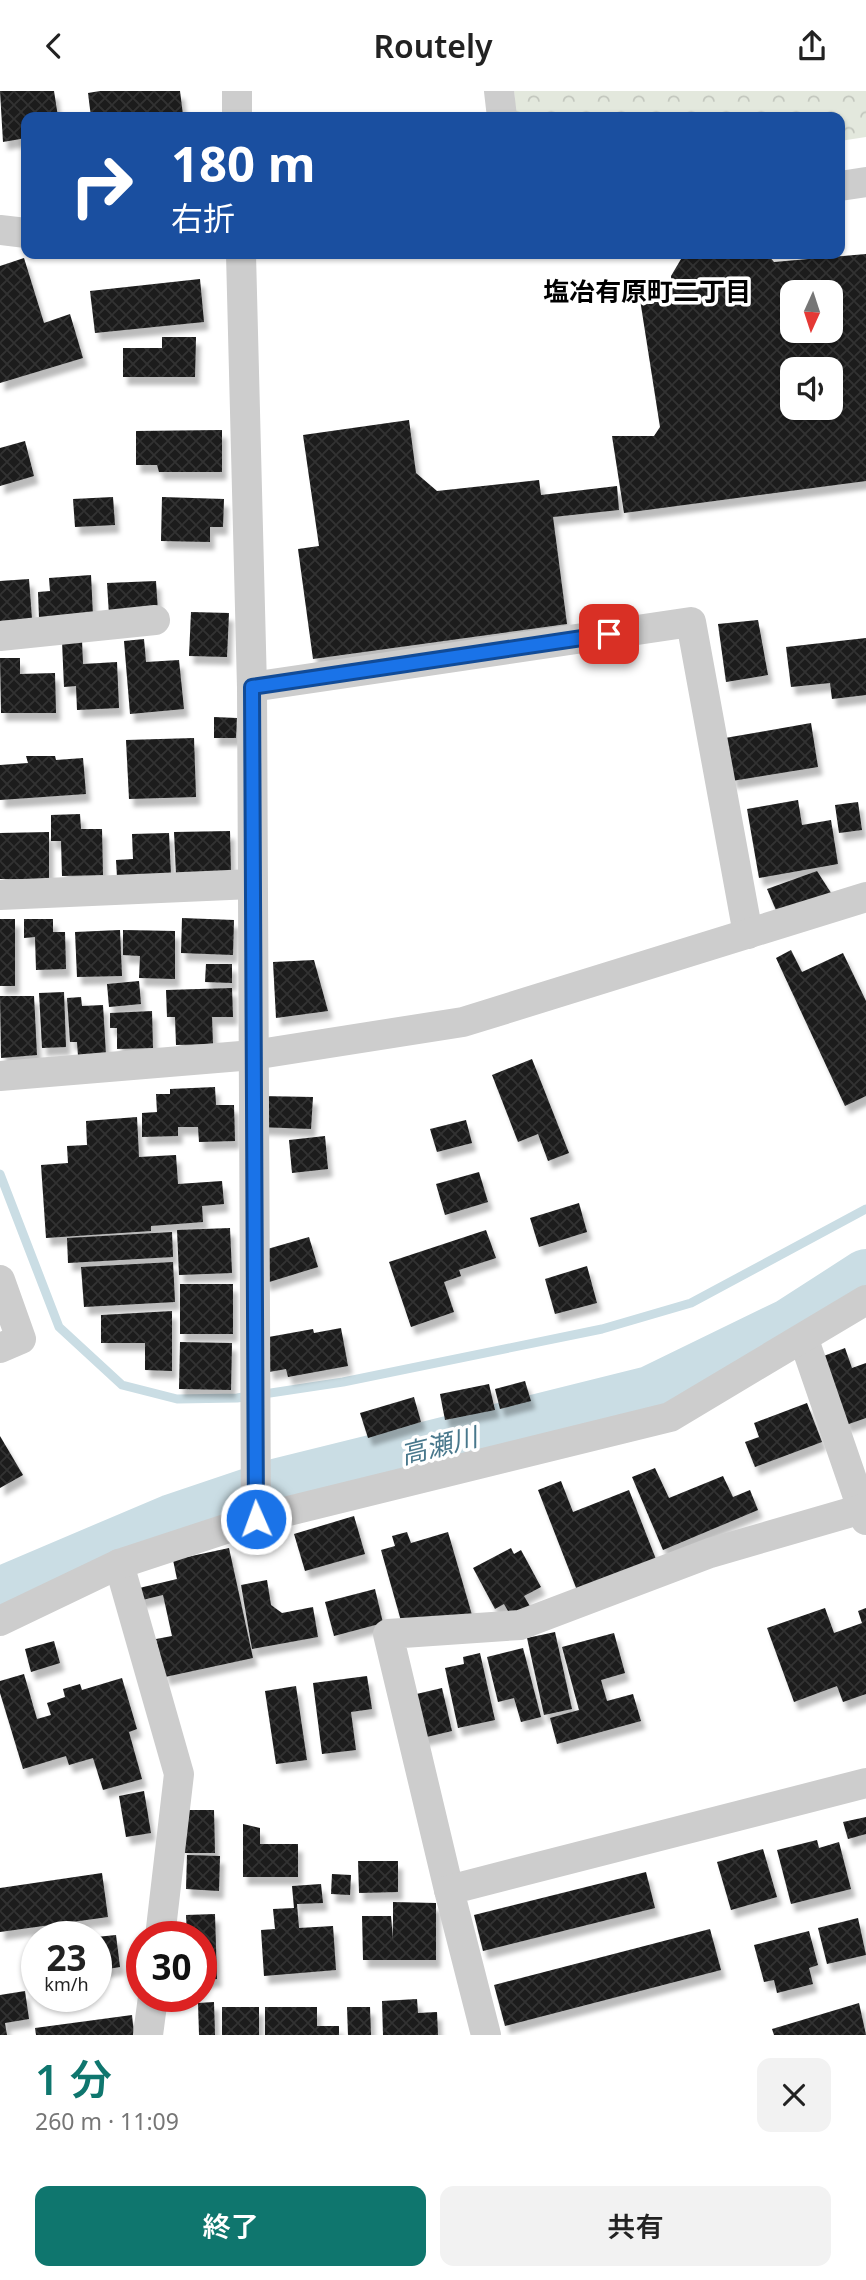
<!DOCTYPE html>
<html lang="ja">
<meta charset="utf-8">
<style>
:root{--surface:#fff;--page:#f2f2f2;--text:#222;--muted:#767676;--accent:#0f766e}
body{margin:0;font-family:"Noto Sans","Noto Sans JP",sans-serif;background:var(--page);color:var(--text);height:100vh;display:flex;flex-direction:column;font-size:26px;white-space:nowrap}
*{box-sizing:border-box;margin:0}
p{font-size:23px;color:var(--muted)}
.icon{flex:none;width:38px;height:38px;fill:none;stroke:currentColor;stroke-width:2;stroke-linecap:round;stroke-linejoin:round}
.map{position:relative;height:1944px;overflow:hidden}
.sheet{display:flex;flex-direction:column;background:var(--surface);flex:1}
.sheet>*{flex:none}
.guide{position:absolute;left:21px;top:21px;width:824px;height:147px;border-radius:14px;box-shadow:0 2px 5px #0004;background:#1a4fa0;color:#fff;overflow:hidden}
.needle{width:46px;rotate:183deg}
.tools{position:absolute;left:780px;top:189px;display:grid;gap:14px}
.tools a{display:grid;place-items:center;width:63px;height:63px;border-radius:14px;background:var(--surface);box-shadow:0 2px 5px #0004;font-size:35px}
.speed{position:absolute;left:21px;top:1830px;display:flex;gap:14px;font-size:35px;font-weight:700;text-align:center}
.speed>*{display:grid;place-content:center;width:91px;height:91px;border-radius:50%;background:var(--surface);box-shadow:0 2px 5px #0004;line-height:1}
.speed small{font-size:18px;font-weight:400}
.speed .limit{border:10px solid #d22;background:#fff;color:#111}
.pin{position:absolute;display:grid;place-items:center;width:60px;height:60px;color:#fff;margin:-30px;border-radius:14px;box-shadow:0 4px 10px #0006}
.me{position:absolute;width:77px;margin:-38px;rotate:358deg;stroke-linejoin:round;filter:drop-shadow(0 0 5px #0008)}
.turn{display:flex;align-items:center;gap:24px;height:147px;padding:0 35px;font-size:32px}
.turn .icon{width:91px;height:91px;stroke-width:2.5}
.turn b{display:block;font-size:49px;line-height:60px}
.round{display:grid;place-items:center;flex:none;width:74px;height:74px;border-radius:14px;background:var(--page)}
.headline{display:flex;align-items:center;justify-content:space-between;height:119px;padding:0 35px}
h1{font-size:42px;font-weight:600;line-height:52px;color:var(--accent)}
.primary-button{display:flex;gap:14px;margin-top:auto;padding:14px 35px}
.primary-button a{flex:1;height:80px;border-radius:14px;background:var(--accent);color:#fff;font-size:28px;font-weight:600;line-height:80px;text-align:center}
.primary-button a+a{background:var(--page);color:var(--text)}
header{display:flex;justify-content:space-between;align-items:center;height:91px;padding:0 35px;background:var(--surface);font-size:32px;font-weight:600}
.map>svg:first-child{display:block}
.forest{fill:url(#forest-crowns)}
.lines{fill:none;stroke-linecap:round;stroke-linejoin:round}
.stream{stroke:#cadde4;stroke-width:9}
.river{stroke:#cadde4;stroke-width:54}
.building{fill:url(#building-cross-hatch);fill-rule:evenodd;filter:url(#shadow)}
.minor{stroke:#cdcdcd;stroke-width:30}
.route-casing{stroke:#114b97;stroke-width:18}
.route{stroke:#1a73e8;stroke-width:12}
.labels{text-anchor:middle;stroke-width:7;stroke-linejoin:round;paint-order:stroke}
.neighbourhood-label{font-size:26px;font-weight:bold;fill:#000;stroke:#fff}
.water-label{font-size:26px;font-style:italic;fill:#49788c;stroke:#fff}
</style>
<header><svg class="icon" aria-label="back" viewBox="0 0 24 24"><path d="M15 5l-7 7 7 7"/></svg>Routely<svg class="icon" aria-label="share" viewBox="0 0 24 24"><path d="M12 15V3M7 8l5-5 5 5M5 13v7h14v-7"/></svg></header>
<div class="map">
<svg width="866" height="1944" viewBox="0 0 866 1944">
<defs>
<pattern id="forest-crowns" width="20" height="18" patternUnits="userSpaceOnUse" patternTransform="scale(1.75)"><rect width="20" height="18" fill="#e3e8dd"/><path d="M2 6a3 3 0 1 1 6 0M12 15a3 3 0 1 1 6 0" fill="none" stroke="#c3c7be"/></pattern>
<pattern id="building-cross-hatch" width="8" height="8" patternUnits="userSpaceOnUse" patternTransform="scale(1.75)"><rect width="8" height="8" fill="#1a1a1a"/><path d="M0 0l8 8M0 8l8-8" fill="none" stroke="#333"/></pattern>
<filter id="shadow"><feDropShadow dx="4.5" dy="8" stdDeviation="2" flood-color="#0004"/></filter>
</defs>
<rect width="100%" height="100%" fill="#fff"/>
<!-- forest -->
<polygon class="forest" points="514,0 866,0 866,46 840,50 840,26 516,26"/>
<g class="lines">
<!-- stream -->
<polyline class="stream" points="0,1083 59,1236 122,1294 177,1308 237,1307 343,1291 602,1238 691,1212 866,1118"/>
<!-- river -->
<polyline class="river" points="0,1503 172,1430 279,1394 650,1302 790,1234 866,1185"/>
</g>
<!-- building -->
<g class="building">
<polygon points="0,0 54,0 58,26 26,26 26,47 3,51"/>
<polygon points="100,0 180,0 183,24 91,26 88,2"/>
<path d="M684,163H767L774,171L866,163V390L624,422L612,345H654L660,336L639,202L672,200L671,185ZM793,201H831V240H793ZM793,278H831V317H793Z"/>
<polygon points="24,167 44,232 70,223 83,267 0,292 0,175"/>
<polygon points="200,188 204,231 95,242 90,200"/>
<polygon points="162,246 196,246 195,286 123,286 123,257 162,257"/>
<polygon points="409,329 416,382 437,400 539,389 541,404 617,395 619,419 553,426 567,533 313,568 298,458 319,455 303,344"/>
<polygon points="222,339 222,381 159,381 157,374 136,374 136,340"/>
<polygon points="25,350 34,385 0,395 0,357"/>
<polygon points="113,406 115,434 75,436 73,408"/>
<polygon points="162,406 224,408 223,436 210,436 210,451 161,450"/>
<polygon points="91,484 93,525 39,527 38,501 50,500 49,487"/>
<polygon points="29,488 32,528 0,530 0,490"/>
<polygon points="156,490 158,521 109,524 107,492"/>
<polygon points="191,521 229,522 227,566 189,565"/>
<polygon points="758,529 768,584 726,591 718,533"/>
<polygon points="866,547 866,604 832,608 830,592 791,596 786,556"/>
<polygon points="144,548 146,571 179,569 184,618 130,623 124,550"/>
<polygon points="82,549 83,573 117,571 119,617 77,619 76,595 64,596 62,550"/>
<polygon points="0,567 20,567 20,583 55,582 56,622 1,622"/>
<polygon points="214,626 237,627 236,647 214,647"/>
<polygon points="811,632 818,676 732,690 725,647"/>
<polygon points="194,647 196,706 129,708 126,649"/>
<polygon points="26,665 55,665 56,669 83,667 86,703 0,709 0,674 28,672"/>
<polygon points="798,709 802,734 831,729 838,773 759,787 747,718"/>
<polygon points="858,711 862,739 839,742 835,714"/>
<polygon points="80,723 81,738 102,738 103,784 62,785 61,750 51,750 51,724"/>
<polygon points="230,740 231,782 176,783 174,741"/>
<polygon points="49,741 49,788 0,788 0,742"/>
<polygon points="169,742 171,784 117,786 116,769 133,768 132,743"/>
<polygon points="817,780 833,805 778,824 767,798"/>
<polygon points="182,827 234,829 233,864 181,862"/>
<rect x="0" y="828" width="15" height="67"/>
<polygon points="24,828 53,828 53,841 65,841 66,878 36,879 35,846 24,847"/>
<polygon points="120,839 122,885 77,886 75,841"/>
<polygon points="123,839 175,840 175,888 139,887 140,865 123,864"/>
<polygon points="791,859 802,881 843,862 866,910 866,1005 845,1015 776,867"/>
<polygon points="314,869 328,920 276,927 273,871"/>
<polygon points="206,873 232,873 232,892 205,891"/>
<polygon points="139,890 141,913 109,916 107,893"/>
<polygon points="232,897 233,926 212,926 213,953 176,954 175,926 167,926 166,899"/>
<polygon points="64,901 66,956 42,957 39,902"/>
<polygon points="0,905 34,905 37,964 1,967"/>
<polygon points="81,906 82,915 103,914 106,964 78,965 77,951 70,951 67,907"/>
<polygon points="152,920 153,957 117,958 117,937 110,937 110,922"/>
<polygon points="532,968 569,1062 548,1070 538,1043 518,1051 492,984"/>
<polygon points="215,996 216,1014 234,1014 235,1050 199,1051 198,1036 178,1036 178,1045 142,1046 142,1022 157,1021 156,1003 170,1003 170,998"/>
<polygon points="260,1005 313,1006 311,1038 259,1036"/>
<polygon points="137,1026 139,1066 176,1064 178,1093 222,1090 224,1113 202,1115 203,1131 151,1135 151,1140 46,1147 41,1074 68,1072 67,1055 87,1054 86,1030"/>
<polygon points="466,1029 472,1052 437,1061 430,1038"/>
<polygon points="325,1045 328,1078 292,1082 289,1049"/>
<polygon points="479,1081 488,1111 445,1124 436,1093"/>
<polygon points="579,1112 587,1141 539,1156 530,1127"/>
<polygon points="230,1137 232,1182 179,1184 177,1139"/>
<polygon points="486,1139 496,1167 459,1179 461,1185 444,1191 454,1221 411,1236 389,1171"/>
<polygon points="172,1141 173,1166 68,1172 67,1147"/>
<polygon points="309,1146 318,1176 266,1192 257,1161"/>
<polygon points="173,1171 175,1211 84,1216 81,1176"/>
<polygon points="587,1175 597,1212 555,1223 545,1188"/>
<rect x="180" y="1193" width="53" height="50"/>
<polygon points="172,1220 172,1280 145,1279 145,1252 101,1252 101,1224"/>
<polygon points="341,1237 348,1275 288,1286 286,1278 269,1281 263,1247 313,1238 314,1242"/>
<polygon points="180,1251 232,1252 231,1299 179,1298"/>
<polygon points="845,1257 852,1277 866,1272 866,1327 846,1334 821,1266"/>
<polygon points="525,1290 531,1310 500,1318 495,1298"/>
<polygon points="489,1293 495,1319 445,1329 440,1303"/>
<polygon points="414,1306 421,1331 368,1347 360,1322"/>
<polygon points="807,1312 822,1351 755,1376 745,1351 759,1346 754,1332"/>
<polygon points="0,1345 23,1384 0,1397"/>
<polygon points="655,1377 669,1407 723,1385 733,1406 750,1399 758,1419 663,1459 632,1386"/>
<polygon points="561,1390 573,1421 629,1399 659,1476 580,1507 538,1399"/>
<polygon points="354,1425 365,1463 305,1480 294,1443"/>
<polygon points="407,1441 411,1452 448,1441 472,1524 403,1537 381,1459 395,1455 392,1445"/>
<polygon points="229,1457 253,1567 165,1586 156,1548 172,1545 163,1504 138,1510 135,1498 177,1488 173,1469"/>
<polygon points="511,1457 514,1463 521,1459 541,1496 524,1505 531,1517 512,1527 504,1513 495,1518 473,1477"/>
<polygon points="267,1489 271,1514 282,1522 313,1516 318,1546 252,1558 241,1494"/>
<polygon points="375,1498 383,1532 334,1545 325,1511"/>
<polygon points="825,1517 834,1542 862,1532 858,1520 866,1517 866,1603 843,1611 837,1595 794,1611 767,1537"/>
<polygon points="555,1541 572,1618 544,1624 527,1547"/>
<polygon points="614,1542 625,1582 601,1589 607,1610 633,1603 641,1630 557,1653 550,1627 579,1619 562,1556"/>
<polygon points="54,1550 60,1572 31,1581 25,1558"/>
<polygon points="523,1557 541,1626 521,1631 514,1607 498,1611 487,1566"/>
<polygon points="480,1562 495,1629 458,1637 445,1577 464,1573 463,1566"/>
<polygon points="24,1583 37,1628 51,1624 47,1612 65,1606 63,1598 80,1593 82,1599 122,1587 137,1638 129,1641 142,1688 103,1699 93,1667 69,1674 66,1665 23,1678 0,1602 0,1590"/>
<polygon points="367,1585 372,1618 351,1621 356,1659 322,1663 313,1592"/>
<polygon points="296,1595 307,1669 276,1673 265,1600"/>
<polygon points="442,1597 452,1640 418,1648 408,1605"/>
<polygon points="144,1700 151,1742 126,1746 119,1705"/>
<polygon points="182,1719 214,1719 215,1762 183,1762"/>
<polygon points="866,1726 866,1743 848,1748 843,1731"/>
<polygon points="243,1733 260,1737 260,1753 298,1753 298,1786 243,1786"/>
<polygon points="817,1749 819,1757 839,1751 851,1798 791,1813 777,1759"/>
<polygon points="763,1758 777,1806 731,1819 717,1771"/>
<polygon points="187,1764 220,1765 219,1800 186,1798"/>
<polygon points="358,1770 398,1770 398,1801 359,1802"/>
<polygon points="646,1781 655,1817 483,1860 474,1824"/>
<polygon points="102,1782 108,1826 0,1841 0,1797"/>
<polygon points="332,1783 351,1784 350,1804 331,1803"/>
<polygon points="321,1793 323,1812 297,1813 299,1837 333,1835 336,1879 264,1885 261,1839 275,1838 273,1818 294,1817 292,1795"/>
<polygon points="393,1811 436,1812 436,1869 363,1869 362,1825 391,1825 393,1848"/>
<polygon points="215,1823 217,1888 201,1889 201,1846 187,1846 186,1824"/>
<polygon points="858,1827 866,1864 827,1873 818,1837"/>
<polygon points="710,1838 721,1879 505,1935 494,1894"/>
<polygon points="809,1840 818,1874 809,1877 813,1893 777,1902 774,1889 764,1891 754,1854"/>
<polygon points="116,1844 120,1876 96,1880 96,1846"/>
<polygon points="25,1900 29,1928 5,1932 7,1944 0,1944 0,1904"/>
<polygon points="417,1908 418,1922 437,1921 438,1944 383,1944 382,1910"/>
<polygon points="214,1911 215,1944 199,1944 198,1912"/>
<polygon points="859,1912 866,1944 774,1944 772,1938"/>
<rect x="222" y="1916" width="37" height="28"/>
<polygon points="265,1916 317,1916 317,1935 339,1935 339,1944 265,1944"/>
<polygon points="347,1916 370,1916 371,1944 348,1944"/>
<polygon points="132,1924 134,1944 36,1944 35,1937"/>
</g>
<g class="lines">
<!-- minor -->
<g class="minor">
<polyline points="237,0 237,26"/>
<polyline points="499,0 502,26"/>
<polyline points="840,95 866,91"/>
<polyline points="0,139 26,142"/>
<polyline points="241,163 252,596 256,1428"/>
<polyline points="0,545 155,529"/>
<polyline points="252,596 691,531 748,843"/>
<polyline points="0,804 252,793"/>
<polyline points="0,985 253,964 463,931 866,806"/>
<polyline points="0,1189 21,1248 0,1257"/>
<polyline points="804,1249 866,1429"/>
<polyline points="119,1473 179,1683 160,1846"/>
<polyline points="0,1530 119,1473 256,1428 670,1326 866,1209"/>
<polyline points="449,1799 388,1543 520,1534 710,1462 862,1418"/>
<polyline points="148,1944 153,1906"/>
<polyline points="486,1944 449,1799 866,1692"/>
</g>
</g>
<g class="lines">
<defs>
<polyline id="route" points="256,1428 252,596 609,543"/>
</defs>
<!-- route casing -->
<use href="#route" class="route-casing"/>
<!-- route -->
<use href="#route" class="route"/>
</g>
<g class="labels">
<!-- neighbourhood labels -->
<g class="neighbourhood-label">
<text x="647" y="210">塩冶有原町二丁目</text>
</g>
<!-- water labels -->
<g class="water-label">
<text transform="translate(439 1355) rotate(-14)" y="9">高瀬川</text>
</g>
</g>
</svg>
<div class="tools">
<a><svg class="needle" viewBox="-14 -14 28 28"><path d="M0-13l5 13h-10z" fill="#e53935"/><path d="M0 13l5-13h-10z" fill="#767676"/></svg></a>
<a><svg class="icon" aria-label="sound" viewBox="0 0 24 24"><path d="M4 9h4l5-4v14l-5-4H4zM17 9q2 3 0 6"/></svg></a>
</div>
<div class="speed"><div>23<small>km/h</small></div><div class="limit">30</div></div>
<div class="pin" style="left:609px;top:543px;background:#d93025"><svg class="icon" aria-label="arrive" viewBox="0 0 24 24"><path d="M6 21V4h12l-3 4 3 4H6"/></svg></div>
<svg class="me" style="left:256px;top:1428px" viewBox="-20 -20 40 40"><circle r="17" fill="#1a73e8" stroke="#fff" stroke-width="3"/><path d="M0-11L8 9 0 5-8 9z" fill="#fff"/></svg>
<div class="guide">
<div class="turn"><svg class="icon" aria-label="right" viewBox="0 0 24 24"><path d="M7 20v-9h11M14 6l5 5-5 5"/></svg><div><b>180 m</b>右折</div></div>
</div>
</div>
<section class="sheet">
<div class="headline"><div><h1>1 分</h1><p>260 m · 11:09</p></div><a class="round"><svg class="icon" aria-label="close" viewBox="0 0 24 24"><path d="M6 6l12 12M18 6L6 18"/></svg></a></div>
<div class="primary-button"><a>終了</a><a>共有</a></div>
</section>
